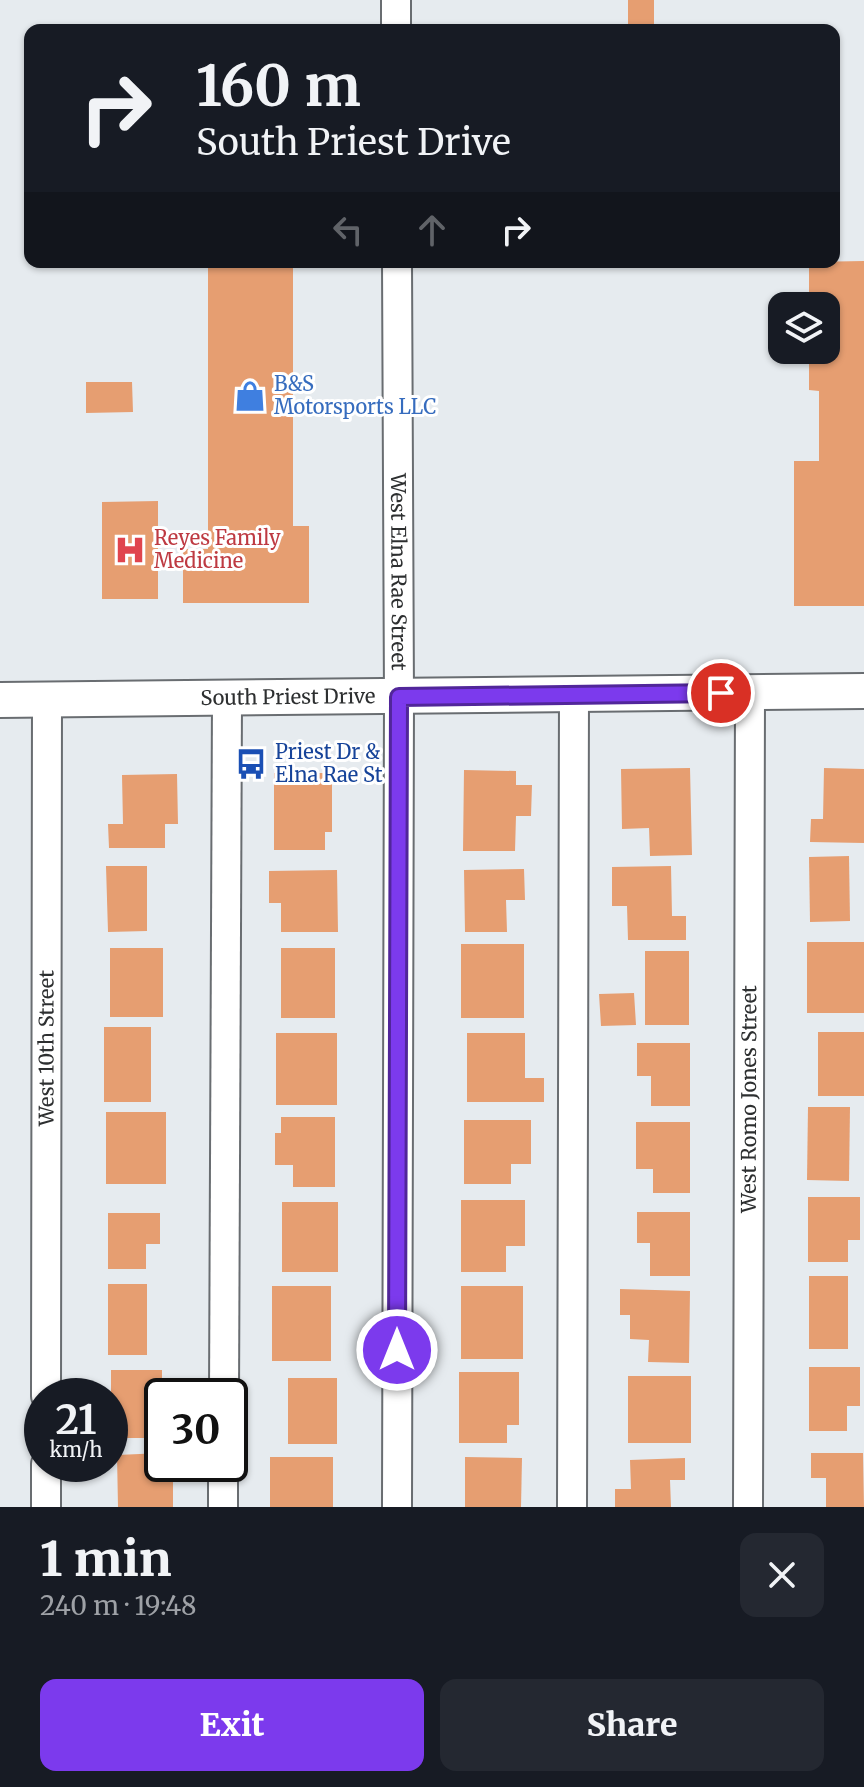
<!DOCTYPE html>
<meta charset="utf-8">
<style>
:root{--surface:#171b24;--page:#242831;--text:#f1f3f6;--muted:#9ea1a6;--accent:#7c3aed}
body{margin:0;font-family:Merriweather,serif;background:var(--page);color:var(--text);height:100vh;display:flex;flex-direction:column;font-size:30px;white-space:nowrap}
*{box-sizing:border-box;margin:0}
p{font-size:26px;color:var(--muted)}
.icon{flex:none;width:44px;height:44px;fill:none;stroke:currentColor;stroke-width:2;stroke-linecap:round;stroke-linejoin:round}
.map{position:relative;height:1507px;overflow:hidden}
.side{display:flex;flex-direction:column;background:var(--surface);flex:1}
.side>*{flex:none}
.top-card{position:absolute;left:24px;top:24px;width:816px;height:244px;border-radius:16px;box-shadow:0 2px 6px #0004;background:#171b24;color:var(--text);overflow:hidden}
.fabs{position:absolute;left:768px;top:292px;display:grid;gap:16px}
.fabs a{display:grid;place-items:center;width:72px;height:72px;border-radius:16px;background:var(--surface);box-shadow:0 2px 6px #0004;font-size:40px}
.speed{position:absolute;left:24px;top:1378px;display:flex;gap:16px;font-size:40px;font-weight:700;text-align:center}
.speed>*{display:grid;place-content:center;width:104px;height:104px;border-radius:50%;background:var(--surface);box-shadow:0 2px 6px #0004;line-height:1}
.speed small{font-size:20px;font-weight:400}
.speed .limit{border:4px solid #111;border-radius:12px;background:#fff;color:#111}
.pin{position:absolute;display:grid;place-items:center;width:68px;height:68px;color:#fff;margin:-34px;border:4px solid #fff;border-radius:50%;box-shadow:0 2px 8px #0007}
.me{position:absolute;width:88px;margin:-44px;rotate:0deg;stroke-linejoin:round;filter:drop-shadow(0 0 6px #0008)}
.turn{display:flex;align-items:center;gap:28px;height:168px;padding:0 40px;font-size:36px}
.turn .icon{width:104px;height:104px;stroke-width:2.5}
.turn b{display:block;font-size:56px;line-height:68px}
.lanes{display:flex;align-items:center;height:76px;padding:0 40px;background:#0003;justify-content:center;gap:40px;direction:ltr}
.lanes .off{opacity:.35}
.round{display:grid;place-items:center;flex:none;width:84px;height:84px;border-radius:16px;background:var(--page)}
.head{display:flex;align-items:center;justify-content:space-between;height:136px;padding:0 40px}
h1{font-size:48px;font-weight:800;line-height:60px}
.cta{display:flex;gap:16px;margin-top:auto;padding:16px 40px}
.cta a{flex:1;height:92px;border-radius:16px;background:var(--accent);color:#fff;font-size:32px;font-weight:800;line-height:92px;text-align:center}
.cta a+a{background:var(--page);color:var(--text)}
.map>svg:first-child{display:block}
.building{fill:#e69e71}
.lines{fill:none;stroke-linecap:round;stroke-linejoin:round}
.minor-casing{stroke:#696d71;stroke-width:32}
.major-casing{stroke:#696d71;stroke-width:38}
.minor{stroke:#fff;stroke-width:28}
.major{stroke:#fff;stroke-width:34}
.route-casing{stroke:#51269a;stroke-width:20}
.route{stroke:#7c3aed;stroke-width:14}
.labels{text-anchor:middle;stroke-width:6;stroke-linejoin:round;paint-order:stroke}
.shop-label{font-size:20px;fill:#366cbe;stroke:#fff;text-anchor:start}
.health-label{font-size:20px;fill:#be3a42;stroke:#fff;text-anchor:start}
.street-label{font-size:20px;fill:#2d2f30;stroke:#fff}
.transit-label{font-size:20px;fill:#164399;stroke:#fff;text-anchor:start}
</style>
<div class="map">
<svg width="864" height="1507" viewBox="0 0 864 1507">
<rect width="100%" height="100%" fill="#e6ebef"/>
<!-- building -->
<g class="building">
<rect x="628" y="0" width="26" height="26"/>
<polygon points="864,261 864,606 794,606 794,461 819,461 819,391 809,390 809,350 826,350 826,306 809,306 809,262"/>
<polygon points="208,265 293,265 293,526 309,526 309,603 183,603 183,549 208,549"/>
<polygon points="86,382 132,382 133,412 86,413"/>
<polygon points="158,501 158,599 102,599 102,502"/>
<polygon points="690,768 692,855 650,856 649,828 622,829 621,769"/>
<polygon points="824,768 864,769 864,843 810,842 811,819 823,819"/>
<polygon points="464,770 516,771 516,785 532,785 531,816 516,816 515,851 463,851"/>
<polygon points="274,773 332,773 332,832 325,832 325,850 274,850"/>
<polygon points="177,774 178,824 165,824 165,848 109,848 108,824 123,824 122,775"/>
<polygon points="849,856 850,921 810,922 809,857"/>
<polygon points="106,866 147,866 147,931 108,932"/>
<polygon points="671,866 672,916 686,916 686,940 628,940 627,906 612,906 612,867"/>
<polygon points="524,869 525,900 506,900 507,932 465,932 464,870"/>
<polygon points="337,870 338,932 281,932 281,903 269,903 269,871"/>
<rect x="807" y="942" width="57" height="71"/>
<rect x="461" y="944" width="63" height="74"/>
<rect x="110" y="948" width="53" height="69"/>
<rect x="281" y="948" width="54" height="70"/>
<rect x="645" y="951" width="44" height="74"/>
<polygon points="634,993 636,1025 601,1026 599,994"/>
<rect x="104" y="1027" width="47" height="75"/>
<rect x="818" y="1032" width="46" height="64"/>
<rect x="276" y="1033" width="61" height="72"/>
<polygon points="467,1033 525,1033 525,1078 544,1078 544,1102 467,1102"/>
<polygon points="637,1043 690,1043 690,1106 651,1106 651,1076 637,1076"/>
<polygon points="808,1107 850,1107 849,1181 807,1180"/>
<rect x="106" y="1112" width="60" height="72"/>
<polygon points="281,1117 335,1117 335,1187 293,1187 293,1165 275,1165 275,1133 281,1133"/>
<polygon points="464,1120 531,1120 531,1164 511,1164 511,1184 464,1184"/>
<polygon points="636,1122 690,1122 690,1193 653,1193 653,1169 636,1169"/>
<polygon points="808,1197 860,1197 860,1240 848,1240 848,1262 808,1262"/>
<polygon points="461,1200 525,1200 525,1246 506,1246 506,1272 461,1272"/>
<rect x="282" y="1202" width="56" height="70"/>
<polygon points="637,1212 690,1212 690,1276 650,1276 650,1243 637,1243"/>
<polygon points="108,1213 160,1213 160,1244 146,1244 146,1269 108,1269"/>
<rect x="809" y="1276" width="39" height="73"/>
<rect x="108" y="1284" width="39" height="71"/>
<rect x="272" y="1286" width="59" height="75"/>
<rect x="461" y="1286" width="62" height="73"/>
<polygon points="620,1289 690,1291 689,1363 648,1362 649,1340 630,1339 630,1315 620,1315"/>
<polygon points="809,1367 860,1367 860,1406 847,1406 847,1431 809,1431"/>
<rect x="111" y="1370" width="51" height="68"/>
<polygon points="459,1372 519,1372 519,1425 507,1425 507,1443 459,1443"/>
<rect x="628" y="1376" width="63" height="67"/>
<rect x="288" y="1378" width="49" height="66"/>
<polygon points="162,1453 165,1475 173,1475 173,1507 118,1507 117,1455"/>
<polygon points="811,1453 863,1453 864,1507 826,1507 826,1478 811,1478"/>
<rect x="270" y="1457" width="63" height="50"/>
<polygon points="465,1457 522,1458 521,1507 465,1507"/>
<polygon points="685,1458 685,1480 670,1480 671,1507 615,1507 615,1489 631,1489 630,1460"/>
</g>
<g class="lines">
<defs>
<g id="minor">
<polyline points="396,0 396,30"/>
<path id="s1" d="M397,262L399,697L397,1507"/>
<path id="s2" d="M46,1396L47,700"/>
<polyline points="224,1396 227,699"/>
<polyline points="46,1507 46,1464"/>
<polyline points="223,1507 223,1464"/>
<polyline points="572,1507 574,695"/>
<path id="s3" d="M748,1507L750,693"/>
</g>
<g id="major">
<path id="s4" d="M0,700L864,691"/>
</g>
</defs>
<!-- minor casing -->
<use href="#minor" class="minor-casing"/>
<!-- major casing -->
<use href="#major" class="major-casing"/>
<!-- minor -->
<use href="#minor" class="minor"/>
<!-- major -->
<use href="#major" class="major"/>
</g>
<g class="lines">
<defs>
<polyline id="route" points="397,1350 399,697 721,693"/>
</defs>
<!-- route casing -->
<use href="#route" class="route-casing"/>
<!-- route -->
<use href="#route" class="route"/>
</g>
<!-- icons -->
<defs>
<symbol id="shop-bare" viewBox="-9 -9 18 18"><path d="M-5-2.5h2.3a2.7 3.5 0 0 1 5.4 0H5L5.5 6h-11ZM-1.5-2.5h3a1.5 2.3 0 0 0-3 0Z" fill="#3f7fe0" stroke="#fff" stroke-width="2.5" paint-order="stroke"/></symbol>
<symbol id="hospital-bare" viewBox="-9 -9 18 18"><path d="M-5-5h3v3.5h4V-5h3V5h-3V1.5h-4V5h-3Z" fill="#e0444e" stroke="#fff" stroke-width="2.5" paint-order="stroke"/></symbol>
<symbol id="bus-bare" viewBox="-9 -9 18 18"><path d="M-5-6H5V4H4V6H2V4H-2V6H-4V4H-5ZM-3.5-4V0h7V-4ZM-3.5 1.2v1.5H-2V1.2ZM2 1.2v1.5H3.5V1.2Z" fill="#1a4fb4" stroke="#fff" stroke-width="2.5" paint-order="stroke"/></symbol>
</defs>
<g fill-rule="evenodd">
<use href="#shop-bare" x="228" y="374" width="44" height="44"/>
<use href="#hospital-bare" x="108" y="528" width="44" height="44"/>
<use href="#bus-bare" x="229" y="742" width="44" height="44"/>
</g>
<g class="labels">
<!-- shop labels -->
<g class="shop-label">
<text x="274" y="391">B&amp;S<tspan x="274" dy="23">Motorsports LLC</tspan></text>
</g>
<!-- health labels -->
<g class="health-label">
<text x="154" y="545">Reyes Family<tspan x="154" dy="23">Medicine</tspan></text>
</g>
<!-- street labels -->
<g class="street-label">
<text dy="7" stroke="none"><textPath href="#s1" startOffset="310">West Elna Rae Street</textPath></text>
<text dy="7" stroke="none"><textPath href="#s4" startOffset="288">South Priest Drive</textPath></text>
<text dy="7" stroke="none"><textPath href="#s2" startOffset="348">West 10th Street</textPath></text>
<text dy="7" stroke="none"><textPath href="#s3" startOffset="408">West Romo Jones Street</textPath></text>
</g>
<!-- transit labels -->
<g class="transit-label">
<text x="275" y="759">Priest Dr &amp;<tspan x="275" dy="23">Elna Rae St</tspan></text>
</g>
</g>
</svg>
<div class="fabs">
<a><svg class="icon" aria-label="layers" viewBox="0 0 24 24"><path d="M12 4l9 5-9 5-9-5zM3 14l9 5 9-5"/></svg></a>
</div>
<div class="speed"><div>21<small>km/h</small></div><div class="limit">30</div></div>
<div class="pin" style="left:721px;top:693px;background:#d93025"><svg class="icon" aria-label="arrive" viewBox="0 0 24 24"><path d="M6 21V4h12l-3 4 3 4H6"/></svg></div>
<svg class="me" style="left:397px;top:1350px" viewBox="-20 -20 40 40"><circle r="17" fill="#7c3aed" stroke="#fff" stroke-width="3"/><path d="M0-11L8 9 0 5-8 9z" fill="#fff"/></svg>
<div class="top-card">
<div class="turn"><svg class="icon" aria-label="right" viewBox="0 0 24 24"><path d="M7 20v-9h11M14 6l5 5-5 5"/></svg><div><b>160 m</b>South Priest Drive</div></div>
<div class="lanes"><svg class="icon off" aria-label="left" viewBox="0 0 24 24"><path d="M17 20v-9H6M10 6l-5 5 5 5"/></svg><svg class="icon off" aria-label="ahead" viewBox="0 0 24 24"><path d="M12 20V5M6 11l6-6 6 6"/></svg><svg class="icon" aria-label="right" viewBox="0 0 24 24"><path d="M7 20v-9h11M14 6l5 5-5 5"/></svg></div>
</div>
</div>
<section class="side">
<div class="head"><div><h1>1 min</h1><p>240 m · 19:48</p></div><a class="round"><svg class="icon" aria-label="close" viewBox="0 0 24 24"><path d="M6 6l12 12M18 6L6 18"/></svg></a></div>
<div class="cta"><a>Exit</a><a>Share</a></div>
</section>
